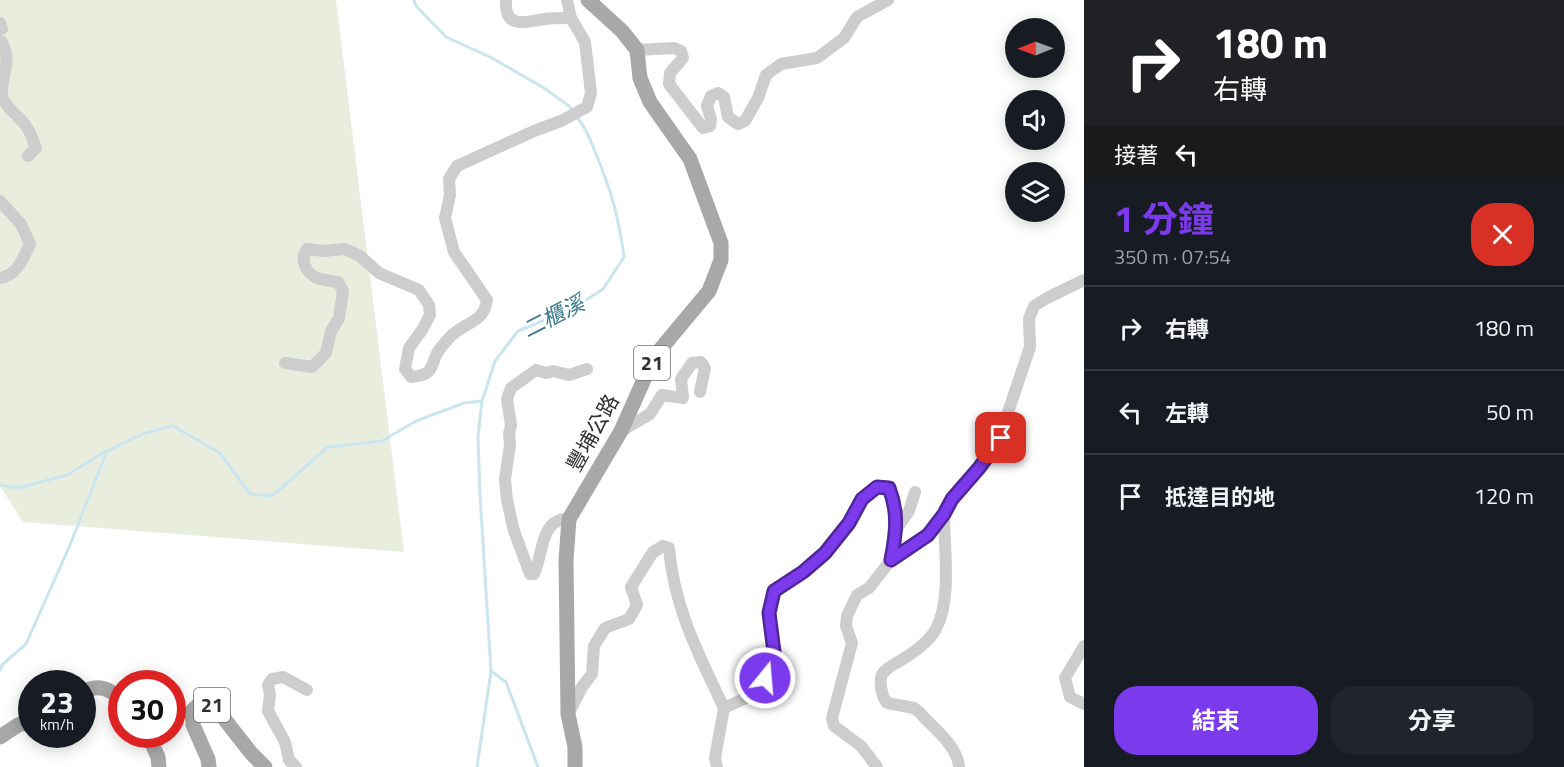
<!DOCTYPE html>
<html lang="zh-TW">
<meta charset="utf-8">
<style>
:root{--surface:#171b24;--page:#20242c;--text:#f1f3f6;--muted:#9ea1a6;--line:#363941;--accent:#7c3aed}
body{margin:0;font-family:"Titillium Web","Noto Sans TC",sans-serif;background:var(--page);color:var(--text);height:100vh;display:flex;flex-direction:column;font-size:22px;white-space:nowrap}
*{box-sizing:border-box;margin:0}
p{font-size:20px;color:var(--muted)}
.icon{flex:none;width:33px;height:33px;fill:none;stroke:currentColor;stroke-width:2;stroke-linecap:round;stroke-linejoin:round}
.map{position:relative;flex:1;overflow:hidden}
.panel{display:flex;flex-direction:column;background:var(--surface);width:480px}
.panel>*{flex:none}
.top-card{background:#202124;color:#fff;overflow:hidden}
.needle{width:39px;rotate:269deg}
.buttons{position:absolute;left:1005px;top:18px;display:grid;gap:12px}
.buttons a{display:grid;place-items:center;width:60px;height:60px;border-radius:50%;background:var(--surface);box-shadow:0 3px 15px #0003;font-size:30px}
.speed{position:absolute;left:18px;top:670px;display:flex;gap:12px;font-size:30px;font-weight:700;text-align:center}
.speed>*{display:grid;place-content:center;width:78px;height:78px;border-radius:50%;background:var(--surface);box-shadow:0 3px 15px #0003;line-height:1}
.speed small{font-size:15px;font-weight:400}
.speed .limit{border:9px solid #d22;background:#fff;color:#111}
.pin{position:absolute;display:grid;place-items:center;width:51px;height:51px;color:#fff;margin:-26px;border-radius:12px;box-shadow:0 3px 9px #0006}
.me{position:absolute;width:66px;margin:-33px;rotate:17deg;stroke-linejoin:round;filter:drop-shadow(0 0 4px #0008)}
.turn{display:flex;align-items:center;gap:21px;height:126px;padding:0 30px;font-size:27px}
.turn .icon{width:78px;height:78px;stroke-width:2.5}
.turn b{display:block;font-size:42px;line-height:51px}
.then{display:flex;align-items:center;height:57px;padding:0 30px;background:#0003;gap:12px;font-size:22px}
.round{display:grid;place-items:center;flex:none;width:63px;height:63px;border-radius:24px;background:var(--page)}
.summary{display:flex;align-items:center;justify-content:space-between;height:102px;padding:0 30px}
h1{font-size:36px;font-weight:700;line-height:45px;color:var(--accent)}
.primary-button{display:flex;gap:12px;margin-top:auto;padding:12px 30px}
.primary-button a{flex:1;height:69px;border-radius:24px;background:var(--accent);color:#fff;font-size:24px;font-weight:700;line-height:69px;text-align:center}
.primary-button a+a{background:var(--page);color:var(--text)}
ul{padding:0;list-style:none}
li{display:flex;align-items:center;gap:18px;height:84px;padding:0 30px;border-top:2px solid var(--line)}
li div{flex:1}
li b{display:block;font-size:22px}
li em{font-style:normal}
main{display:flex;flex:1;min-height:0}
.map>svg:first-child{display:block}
.green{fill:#e9edde}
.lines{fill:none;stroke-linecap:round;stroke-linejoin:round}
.stream{stroke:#cae5ed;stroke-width:3}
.minor{stroke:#cdcdcd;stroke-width:12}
.major{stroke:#a8a8a8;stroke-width:15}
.route-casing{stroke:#51269a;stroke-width:15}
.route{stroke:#7c3aed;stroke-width:10}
.labels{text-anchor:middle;stroke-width:6;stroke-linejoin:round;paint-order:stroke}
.shield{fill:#fff;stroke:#6e6e6e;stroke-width:1.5}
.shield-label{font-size:20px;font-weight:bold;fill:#303030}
.street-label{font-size:21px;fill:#303030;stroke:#fff}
.water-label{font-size:22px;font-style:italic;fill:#3b7a8c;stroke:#fff}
</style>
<main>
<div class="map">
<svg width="1084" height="767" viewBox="0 0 1084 767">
<rect width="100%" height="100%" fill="#fff"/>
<!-- green -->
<polygon class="green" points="0,0 336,0 404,552 23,522 0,486"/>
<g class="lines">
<!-- stream -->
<g class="stream">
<polyline points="414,0 416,6 446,37 492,58 544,88 569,106 573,111"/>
<polyline points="0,485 18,488 67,475 106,451"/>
<polyline points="0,670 2,665 26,644 70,545 107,451 145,433 173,426 220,453 250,494 272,496 328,447 382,441 416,421 464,403 481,401"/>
<polyline points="491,671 506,682 538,767"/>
<path d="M477,767L491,671L480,495L478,437L482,401L495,361L518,331L572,309L603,289L624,257C619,218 611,190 596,154C591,141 586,128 577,117"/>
</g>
<!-- minor -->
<g class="minor">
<path d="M506,0C504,31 527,21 545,19C554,18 562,18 571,18"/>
<polyline points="0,23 2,29 0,30"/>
<path d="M0,42H2C13,64 0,75 2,97C5,107 20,117 26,126C31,132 33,141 36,148L28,156"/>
<polyline points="637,50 674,48 681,51 683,58 670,73 669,84 703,128 710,126 711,119 707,106 711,96 718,93 724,97 728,117 738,124 745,121 758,98 766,75 781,64 817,58 844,38 857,17 888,0"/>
<path d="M0,201L21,224L30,244C23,258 17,276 0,278"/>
<path d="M285,363L312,367L326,353L331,331L339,318L343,291L338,282C331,281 323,280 317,278C306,273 299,259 307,249L324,251L345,249L360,256L379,273L419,290L429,305L430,315L422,330L409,348L405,369L411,377C418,376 424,376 429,371C433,366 434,359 437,353C440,348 445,343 449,338C463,322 484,324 487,300L454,252L445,218L450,195L449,179L457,166L534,131L561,121L587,107L591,93L585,42L571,18L567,0"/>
<polyline points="621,431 650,414 662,395 683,398 681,379 692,363 701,362 705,368 700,392"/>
<path d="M944,514C944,548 952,599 936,629C928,643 912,654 898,662C893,665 887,668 883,673C878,680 882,697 887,703L914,708L919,712C933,728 958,746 959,767"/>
<path d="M569,519C540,517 543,556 534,574H530L514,531L507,500L505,479L510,445L509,434L511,425L507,399L511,388L536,370L546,373L553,371L569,375L587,369"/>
<polyline points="897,528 909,511 915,492"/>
<polyline points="891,560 928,535 944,514 952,499 997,445 1030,347 1029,319 1034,306 1047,298 1084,280"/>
<polyline points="1084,646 1065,678 1070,697 1084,704"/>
<path d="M569,713L582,687L592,674L594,646L605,628L629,619L637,605L631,587L653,552L663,546L669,548C674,608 699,655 724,708L750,696L765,678L773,652L769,613L774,591L803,572L825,553L849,523L862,499L877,487L889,488L894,501L897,528L891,560L869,588L857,595L847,616L846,626L852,643L832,718L834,726L861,746L877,767"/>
<polyline points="296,767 289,760 285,742 268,711 270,695 268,685 272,679 283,677 307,690"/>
<polyline points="717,767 715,758 724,708"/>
</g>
<!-- major -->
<g class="major">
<path d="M82,692C99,684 109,688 122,700"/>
<polyline points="148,735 158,757 159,767"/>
<polyline points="0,737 18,725 32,721"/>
<polyline points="209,767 208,759 193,725 192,711 198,705 205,703 215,707 251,753 265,767"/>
<polyline points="575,767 575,747 568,714 566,560 569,519 621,431 654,357 709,291 721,260 721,243 690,159 650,102 640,78 637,50 622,31 588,0"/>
</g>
</g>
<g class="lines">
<defs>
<path id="route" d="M765,678L774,652L769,613L774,591L803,572L825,553L849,523L862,499L877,487L889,488C899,513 896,534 891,560L928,535L944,514L952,499L979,468L1001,438"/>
</defs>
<!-- route casing -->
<use href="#route" class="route-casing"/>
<!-- route -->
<use href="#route" class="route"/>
</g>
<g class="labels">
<!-- shield labels -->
<g class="shield">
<rect x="634" y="346" width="36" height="34" rx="4.5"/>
<rect x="194" y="688" width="36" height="34" rx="4.5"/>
</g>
<g class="shield-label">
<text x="652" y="370">21</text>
<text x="212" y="712">21</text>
</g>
<!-- street labels -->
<g class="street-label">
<text transform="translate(593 433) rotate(-61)" y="7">豐埔公路</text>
</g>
<!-- water labels -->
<g class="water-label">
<text transform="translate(553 316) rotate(-27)" y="8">二櫃溪</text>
</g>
</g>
</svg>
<div class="buttons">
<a><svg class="needle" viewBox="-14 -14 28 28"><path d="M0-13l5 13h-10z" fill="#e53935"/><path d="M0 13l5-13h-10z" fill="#9ea1a6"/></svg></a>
<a><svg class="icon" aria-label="sound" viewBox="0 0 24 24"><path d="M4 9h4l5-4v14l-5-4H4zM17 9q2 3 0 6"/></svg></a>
<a><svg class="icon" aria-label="layers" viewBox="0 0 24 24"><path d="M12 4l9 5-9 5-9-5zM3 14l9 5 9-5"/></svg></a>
</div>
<div class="speed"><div>23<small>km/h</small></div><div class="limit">30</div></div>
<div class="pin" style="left:1001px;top:438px;background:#d93025"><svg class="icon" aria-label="arrive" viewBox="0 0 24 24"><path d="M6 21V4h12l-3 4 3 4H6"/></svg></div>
<svg class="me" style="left:765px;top:678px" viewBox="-20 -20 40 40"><circle r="17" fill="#7c3aed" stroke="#fff" stroke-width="3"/><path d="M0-11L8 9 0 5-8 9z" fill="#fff"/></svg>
</div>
<section class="panel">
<div class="top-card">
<div class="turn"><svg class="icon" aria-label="right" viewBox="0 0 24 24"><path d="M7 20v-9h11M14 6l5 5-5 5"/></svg><div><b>180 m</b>右轉</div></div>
<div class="then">接著<svg class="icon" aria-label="left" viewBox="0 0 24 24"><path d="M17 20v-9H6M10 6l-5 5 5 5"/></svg></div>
</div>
<div class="summary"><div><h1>1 分鐘</h1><p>350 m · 07:54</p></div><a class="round" style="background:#d93025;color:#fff"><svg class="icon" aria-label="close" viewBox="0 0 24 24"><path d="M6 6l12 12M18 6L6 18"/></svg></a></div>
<ul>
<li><svg class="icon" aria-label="right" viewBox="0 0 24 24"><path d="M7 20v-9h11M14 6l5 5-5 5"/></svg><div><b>右轉</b></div><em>180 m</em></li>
<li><svg class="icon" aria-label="left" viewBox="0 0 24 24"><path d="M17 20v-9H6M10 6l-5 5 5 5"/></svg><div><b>左轉</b></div><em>50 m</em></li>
<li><svg class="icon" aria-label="arrive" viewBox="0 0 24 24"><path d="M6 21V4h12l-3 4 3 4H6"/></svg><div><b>抵達目的地</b></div><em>120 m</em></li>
</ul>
<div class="primary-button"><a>結束</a><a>分享</a></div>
</section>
</main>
